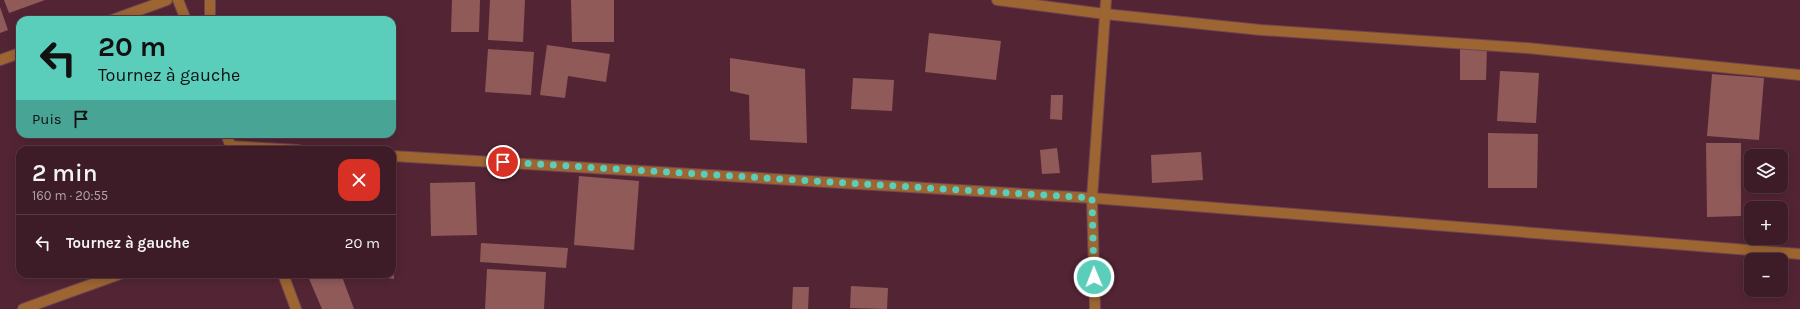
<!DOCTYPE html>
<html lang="fr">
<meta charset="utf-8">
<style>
:root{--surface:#3e1c27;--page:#492933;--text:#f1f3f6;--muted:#ada1a7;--line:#573a44}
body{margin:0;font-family:Karla,sans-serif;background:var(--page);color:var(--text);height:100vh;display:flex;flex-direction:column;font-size:15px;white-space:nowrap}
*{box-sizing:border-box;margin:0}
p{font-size:13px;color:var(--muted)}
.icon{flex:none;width:22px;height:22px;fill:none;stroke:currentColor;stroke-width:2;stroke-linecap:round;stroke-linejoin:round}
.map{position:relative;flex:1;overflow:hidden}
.side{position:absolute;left:16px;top:146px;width:380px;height:132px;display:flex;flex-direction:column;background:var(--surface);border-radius:12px;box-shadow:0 2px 10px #0003,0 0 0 1px var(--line)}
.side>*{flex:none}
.banner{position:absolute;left:16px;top:16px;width:380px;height:122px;border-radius:12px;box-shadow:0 2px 10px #0003,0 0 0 1px var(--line);background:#5bcebb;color:#111;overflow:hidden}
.fabs{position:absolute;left:1744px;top:149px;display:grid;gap:8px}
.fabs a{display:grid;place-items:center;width:44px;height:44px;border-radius:8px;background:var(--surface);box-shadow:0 2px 10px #0003,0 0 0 1px var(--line);font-size:20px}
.pin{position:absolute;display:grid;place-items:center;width:34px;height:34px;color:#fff;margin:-17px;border:2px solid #fff;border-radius:50%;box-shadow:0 1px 4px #0007}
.me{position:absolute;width:44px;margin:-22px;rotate:359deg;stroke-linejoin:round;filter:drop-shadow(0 0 3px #0008)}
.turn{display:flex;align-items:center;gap:14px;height:84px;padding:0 16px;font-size:18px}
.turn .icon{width:52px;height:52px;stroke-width:2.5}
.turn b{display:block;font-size:28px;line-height:34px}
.then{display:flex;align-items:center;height:38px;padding:0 16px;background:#0003;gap:8px;font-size:15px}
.round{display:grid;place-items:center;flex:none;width:42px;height:42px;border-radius:12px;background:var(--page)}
.summary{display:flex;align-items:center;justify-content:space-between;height:68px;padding:0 16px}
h1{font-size:24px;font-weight:600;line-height:30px}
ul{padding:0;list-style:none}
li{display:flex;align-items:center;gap:12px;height:56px;padding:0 16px;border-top:1px solid var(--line)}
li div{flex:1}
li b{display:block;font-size:15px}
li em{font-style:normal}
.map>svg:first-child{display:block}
.building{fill:#905a59}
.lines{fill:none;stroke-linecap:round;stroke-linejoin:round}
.minor-casing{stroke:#6f4351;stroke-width:12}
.minor{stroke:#9d6531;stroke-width:10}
.route{stroke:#5bcebb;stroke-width:7;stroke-dasharray:0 12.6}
</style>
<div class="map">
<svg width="1800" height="309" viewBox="0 0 1800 309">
<rect width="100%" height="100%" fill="#532534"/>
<!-- building -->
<g class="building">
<polygon points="4,0 45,0 9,13"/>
<polygon points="452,0 480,0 479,32 451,32"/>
<polygon points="490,0 525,0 523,42 488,40"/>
<polygon points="571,0 614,0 614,42 572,42"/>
<polygon points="0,7 8,30 0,33"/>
<polygon points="929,33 1001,41 996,80 925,72"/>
<polygon points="547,45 610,54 606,82 568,76 565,98 540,95"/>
<polygon points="1460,45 1487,45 1486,80 1460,80"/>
<polygon points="488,49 534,52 531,95 485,92"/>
<polygon points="730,58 805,69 807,143 750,140 749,95 730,91"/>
<polygon points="1500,71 1539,73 1536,123 1497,121"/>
<polygon points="1712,74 1764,78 1759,140 1707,136"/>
<polygon points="853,78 894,80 892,111 851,109"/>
<polygon points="1051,95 1063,95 1062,120 1050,119"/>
<polygon points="1488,133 1538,134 1537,188 1488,188"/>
<polygon points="1706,143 1741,143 1741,216 1707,217"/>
<polygon points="1057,148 1060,173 1042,174 1040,150"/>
<polygon points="1754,151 1789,154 1787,188 1778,187 1781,186 1781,156 1753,156"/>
<polygon points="1201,152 1203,180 1152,183 1151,155"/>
<polygon points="579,176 639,181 634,250 574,245"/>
<polygon points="475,182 477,235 431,236 430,183"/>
<polygon points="481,243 568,248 566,268 480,262"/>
<polygon points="392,259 393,259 394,279 366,275 392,274"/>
<polygon points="487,269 546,272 544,309 485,309"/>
<polygon points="307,274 341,274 354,309 322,309"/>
<polygon points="851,286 888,288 887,309 850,308"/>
<polygon points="793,287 809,287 808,309 792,309"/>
</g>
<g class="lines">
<defs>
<g id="minor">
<polyline points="178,0 186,20"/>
<polyline points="997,0 1105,14 1261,30 1527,48 1800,75"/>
<polyline points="112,20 167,0"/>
<polyline points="210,20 210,0"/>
<polyline points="0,60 20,53"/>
<polyline points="226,134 232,150"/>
<polyline points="230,146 298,150"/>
<polyline points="392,156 1092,198 1800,254"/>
<polyline points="283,274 296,309"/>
<polyline points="23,309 120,274"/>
<polyline points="1095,309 1092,198 1106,0"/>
</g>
</defs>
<!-- minor casing -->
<use href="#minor" class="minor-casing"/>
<!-- minor -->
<use href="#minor" class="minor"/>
</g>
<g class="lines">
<!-- route -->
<polyline class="route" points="503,162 1092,198 1094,277"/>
</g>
</svg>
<div class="fabs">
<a><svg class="icon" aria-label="layers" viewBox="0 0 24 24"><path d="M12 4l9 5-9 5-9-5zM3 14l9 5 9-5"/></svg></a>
<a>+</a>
<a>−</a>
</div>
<div class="pin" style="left:503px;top:162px;background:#d93025"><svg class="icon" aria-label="arrive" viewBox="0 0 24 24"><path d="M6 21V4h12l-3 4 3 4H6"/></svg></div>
<svg class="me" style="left:1094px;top:277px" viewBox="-20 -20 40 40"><circle r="17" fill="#5bcebb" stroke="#fff" stroke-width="3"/><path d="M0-11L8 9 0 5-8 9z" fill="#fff"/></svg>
<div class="banner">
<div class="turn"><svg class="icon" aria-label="left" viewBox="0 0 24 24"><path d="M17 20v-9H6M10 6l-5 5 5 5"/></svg><div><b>20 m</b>Tournez à gauche</div></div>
<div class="then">Puis<svg class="icon" aria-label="arrive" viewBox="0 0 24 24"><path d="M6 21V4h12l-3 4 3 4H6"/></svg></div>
</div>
<section class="side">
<div class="summary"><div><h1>2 min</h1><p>160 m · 20:55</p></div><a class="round" style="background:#d93025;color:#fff"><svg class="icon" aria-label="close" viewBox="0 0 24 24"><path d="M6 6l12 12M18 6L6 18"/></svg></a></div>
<ul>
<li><svg class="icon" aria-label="left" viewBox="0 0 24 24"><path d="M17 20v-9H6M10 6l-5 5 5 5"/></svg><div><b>Tournez à gauche</b></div><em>20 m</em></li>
</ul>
</section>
</div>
